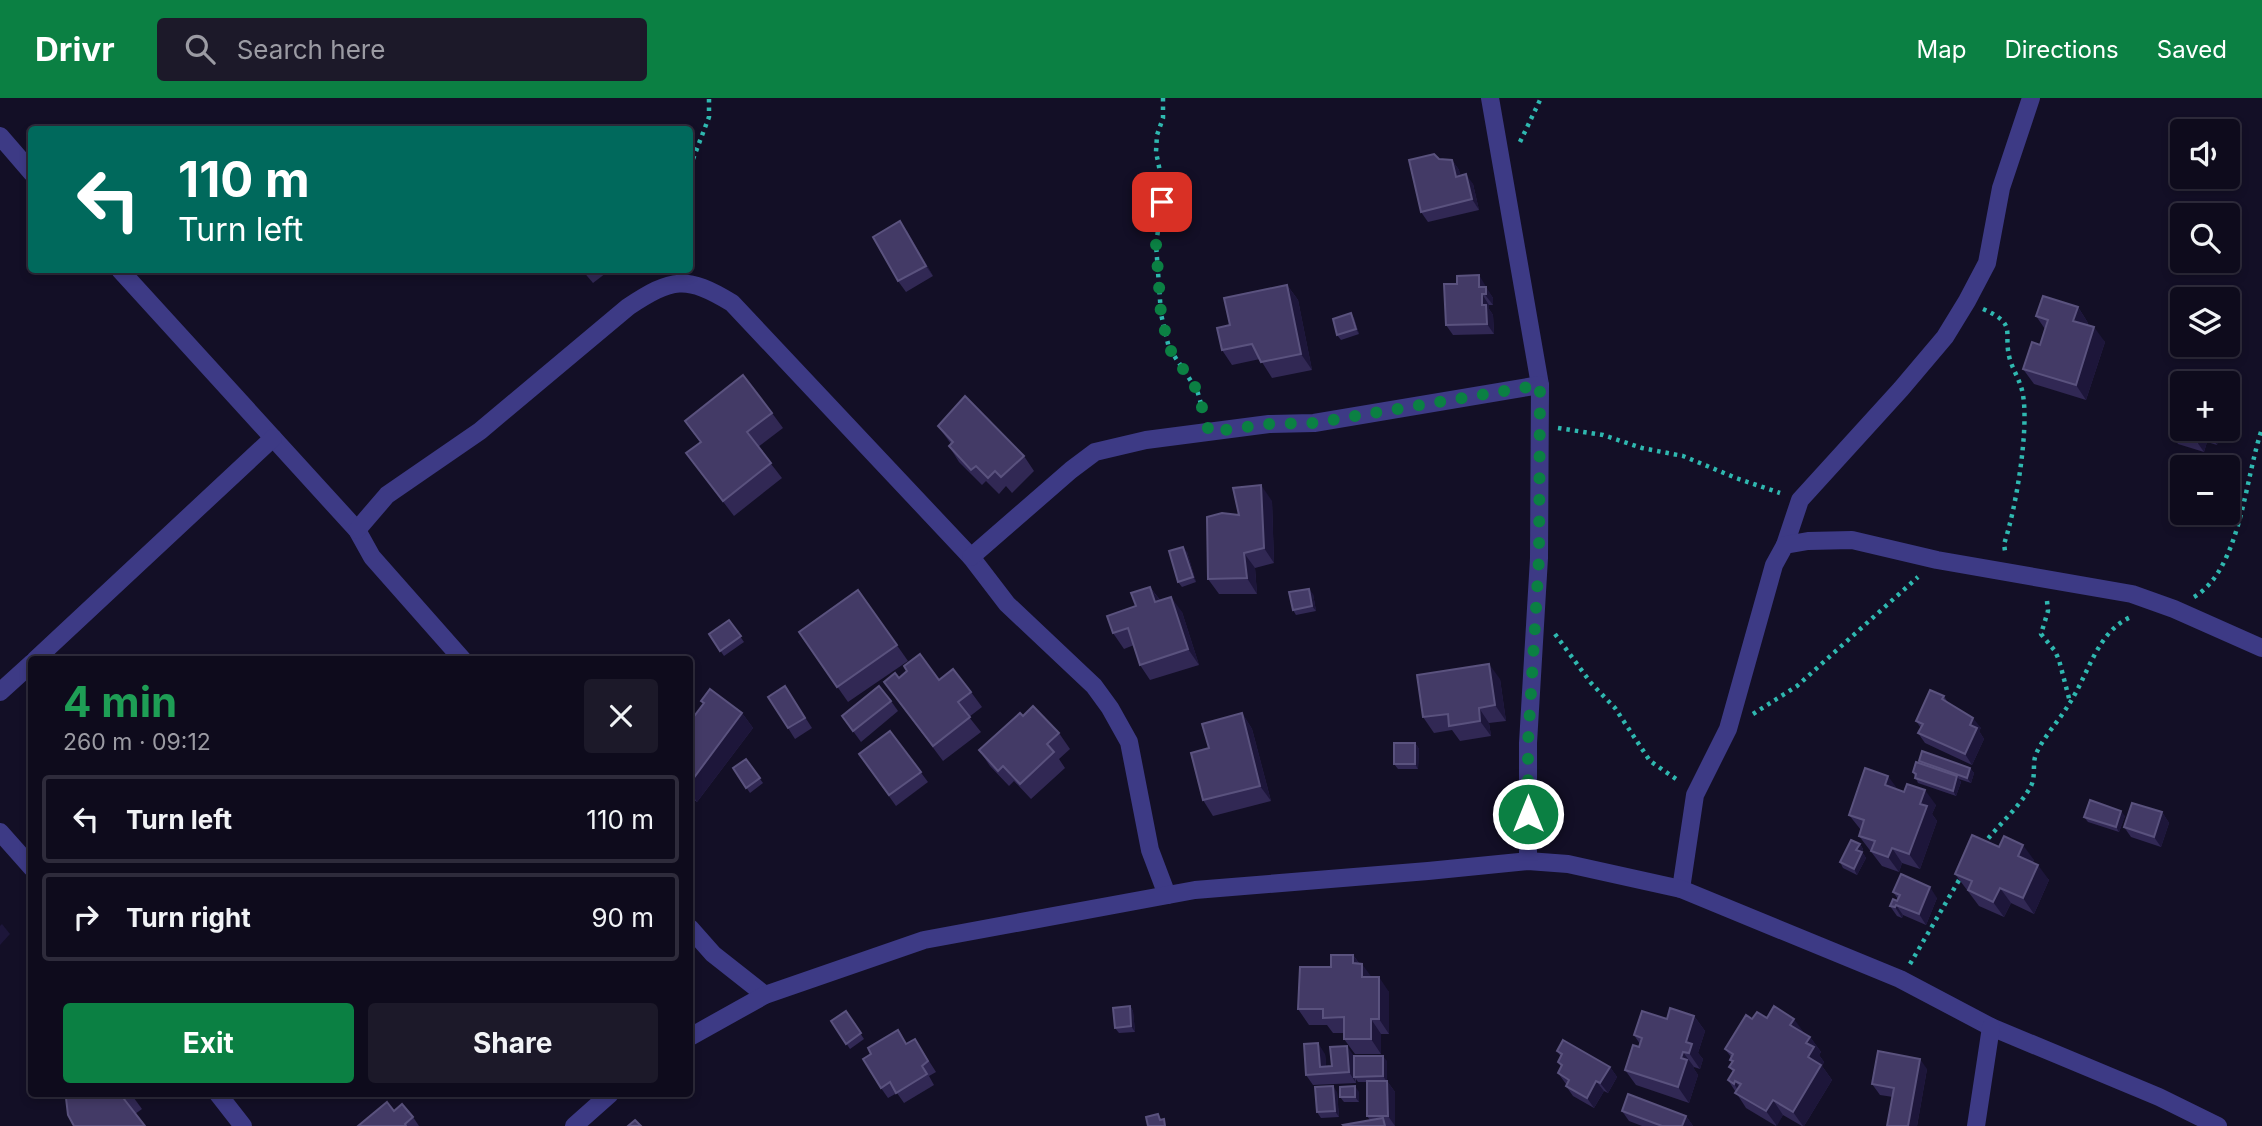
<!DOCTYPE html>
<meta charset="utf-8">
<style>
:root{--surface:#0e0b1c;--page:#1c1929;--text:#f1f3f6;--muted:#9b9ba3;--line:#2e2b3b;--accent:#0b8043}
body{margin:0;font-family:Inter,sans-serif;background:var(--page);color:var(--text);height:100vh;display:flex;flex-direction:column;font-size:26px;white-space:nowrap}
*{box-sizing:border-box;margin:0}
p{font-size:23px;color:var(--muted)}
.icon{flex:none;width:38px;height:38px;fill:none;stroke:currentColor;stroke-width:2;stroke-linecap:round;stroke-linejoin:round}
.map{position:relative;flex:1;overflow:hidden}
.sheet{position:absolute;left:28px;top:558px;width:665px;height:441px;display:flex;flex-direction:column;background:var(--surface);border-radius:7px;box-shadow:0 4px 10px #0003,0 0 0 2px var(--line)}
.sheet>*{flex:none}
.guide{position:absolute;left:28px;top:28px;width:665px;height:147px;border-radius:7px;box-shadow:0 4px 10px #0003,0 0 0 2px var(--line);background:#00695c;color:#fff;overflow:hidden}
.controls{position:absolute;left:2170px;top:21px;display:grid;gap:14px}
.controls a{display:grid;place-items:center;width:70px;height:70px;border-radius:7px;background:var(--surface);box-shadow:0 4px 10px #0003,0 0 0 2px var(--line);font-size:35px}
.pin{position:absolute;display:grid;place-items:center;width:60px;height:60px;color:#fff;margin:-30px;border-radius:14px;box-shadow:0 4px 10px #0006}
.me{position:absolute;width:77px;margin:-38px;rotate:0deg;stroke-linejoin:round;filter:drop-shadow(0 0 5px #0008)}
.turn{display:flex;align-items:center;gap:24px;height:147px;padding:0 35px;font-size:32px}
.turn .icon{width:91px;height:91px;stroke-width:2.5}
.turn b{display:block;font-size:49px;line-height:60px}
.round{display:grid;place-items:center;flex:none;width:74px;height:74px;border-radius:7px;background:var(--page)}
.summary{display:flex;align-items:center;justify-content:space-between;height:119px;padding:0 35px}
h1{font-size:42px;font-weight:700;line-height:52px;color:#1e9e55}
.cta{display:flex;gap:14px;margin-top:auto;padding:14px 35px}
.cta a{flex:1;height:80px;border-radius:7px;background:var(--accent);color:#fff;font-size:28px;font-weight:700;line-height:80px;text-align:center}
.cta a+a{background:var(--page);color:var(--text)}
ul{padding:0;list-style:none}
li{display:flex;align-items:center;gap:21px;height:88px;margin:0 14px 10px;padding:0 21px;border:4px solid var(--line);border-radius:7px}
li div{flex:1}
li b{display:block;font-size:26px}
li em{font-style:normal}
header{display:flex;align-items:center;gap:42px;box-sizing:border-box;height:98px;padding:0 35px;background:var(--accent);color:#fff}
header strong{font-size:33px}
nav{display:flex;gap:38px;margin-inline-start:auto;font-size:24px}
.search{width:490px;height:63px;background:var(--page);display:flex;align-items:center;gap:18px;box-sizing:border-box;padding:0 24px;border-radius:7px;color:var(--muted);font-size:26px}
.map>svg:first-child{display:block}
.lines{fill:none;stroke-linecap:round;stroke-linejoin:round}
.path{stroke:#2fb8b0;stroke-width:4.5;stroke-dasharray:3.5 5;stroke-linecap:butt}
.minor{stroke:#3d3a85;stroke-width:18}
.wall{fill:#312854}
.shaded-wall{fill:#1d163a}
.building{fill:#433a66;stroke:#5a527e;stroke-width:2}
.route{stroke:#0b8043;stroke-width:12;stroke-dasharray:0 21.6}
</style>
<header>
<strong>Drivr</strong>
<div class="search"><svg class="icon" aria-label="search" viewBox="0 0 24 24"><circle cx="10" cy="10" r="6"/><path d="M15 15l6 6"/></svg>Search here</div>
<nav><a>Map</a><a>Directions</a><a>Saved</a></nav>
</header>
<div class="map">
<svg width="2262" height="1028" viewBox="0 0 2262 1028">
<rect width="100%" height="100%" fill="#130f26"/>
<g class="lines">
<!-- path -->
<g class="path">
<polyline points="1163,0 1163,20 1157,37 1156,54 1164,93 1156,146 1161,216 1169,250 1197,292 1204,316"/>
<polyline points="1520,44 1541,0"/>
<polyline points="690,69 709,19 709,0"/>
<path d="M1983,211C2019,227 2002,233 2010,262C2014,274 2021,284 2023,297C2029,332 2016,411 2004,446L2005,453"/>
<polyline points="1558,330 1603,337 1642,350 1683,358 1736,380 1780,395"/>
<path d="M2194,499C2241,471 2245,379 2262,331"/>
<polyline points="2047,503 2048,513 2041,536 2055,553 2059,562 2070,604"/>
<polyline points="1555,536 1591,585 1615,610 1650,663 1679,683"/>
<polyline points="1753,616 1797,588 1918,479"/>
<path d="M1983,747C1998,727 2019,710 2031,688C2036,678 2032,666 2036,656C2044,638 2059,623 2069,606C2088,578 2097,533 2131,519"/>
<polyline points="1910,866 1962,777"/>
</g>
<!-- minor -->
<g class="minor">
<polyline points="1490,0 1540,287 1539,460 1528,645 1528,763"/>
<polyline points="0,38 32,75"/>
<polyline points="120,172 357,432 372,459 463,562"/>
<path d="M357,432L387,397L480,333L628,209C672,180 686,177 732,205L971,459L1007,506L1094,588L1110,610L1129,644L1150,752L1167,797"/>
<polyline points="1785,447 1800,402 1901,291 1945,239 1967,203 1987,165 2001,90 2031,0"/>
<polyline points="971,459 1071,372 1095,354 1146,342 1269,326 1314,325 1540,287"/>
<polyline points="35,562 273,340"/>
<polyline points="0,594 32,565"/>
<polyline points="0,734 32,770"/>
<polyline points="1681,791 1695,697 1728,631 1774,467 1785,447 1808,443 1852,442 1937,462 2132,496 2174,511 2262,550"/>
<polyline points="690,830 713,856 765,897"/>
<polyline points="690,939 765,897 924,842 1195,792 1428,773 1528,763 1568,766 1681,791 1900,881 1991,929 2159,999 2218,1028"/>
<polyline points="218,996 243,1028"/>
<polyline points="574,1028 610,996"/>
<polyline points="1976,1028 1991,929"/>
</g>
</g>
<!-- wall -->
<g class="wall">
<polygon points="1439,61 1452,62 1459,72 1460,77 1473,86 1479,112 1428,124 1421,114"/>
<polygon points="907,133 933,178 906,194 898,183"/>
<polygon points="582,172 610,172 593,185"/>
<polygon points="1457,186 1486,188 1486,190 1493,200 1493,207 1489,207 1489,211 1493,217 1494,236 1453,237 1446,227"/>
<polygon points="1287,187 1298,202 1312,272 1272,280 1260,261 1232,267 1222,252 1230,227"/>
<polygon points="2078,209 2088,225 2088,227 2105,244 2086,302 2034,286 2023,271 2040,247 2045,231 2036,218"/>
<polygon points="1351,215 1354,220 1359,236 1341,242 1337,237"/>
<polygon points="772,315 783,330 758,349 782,380 734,418 686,355 700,344 685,323"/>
<polygon points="938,328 1024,358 1034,373 1012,395 1006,388 999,396 986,383 982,387 959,364 949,348 951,346"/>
<polygon points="2182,331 2219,331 2220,333 2217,347 2207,344 2204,354 2178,346 2171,336"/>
<polygon points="1272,403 1274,465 1255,470 1257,496 1219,496 1208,481 1239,417"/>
<polygon points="1187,454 1196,484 1182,489 1178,484"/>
<polygon points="1150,489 1160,502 1182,514 1199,567 1150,582 1140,567 1134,547 1124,551 1113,535"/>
<polygon points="858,492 908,563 848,604 799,534"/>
<polygon points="1313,496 1316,513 1296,517 1293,512"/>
<polygon points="729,522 744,544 724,558 709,536"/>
<polygon points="899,580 939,582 971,594 982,609 969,619 981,634 943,663 884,584"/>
<polygon points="1500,581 1506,623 1489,625 1491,638 1460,643 1452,632 1434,635 1423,619"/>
<polygon points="785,588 812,630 795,641 788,630"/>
<polygon points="1944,598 1948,605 1981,630 1979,633 1984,641 1972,667 1925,645 1918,635 1921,630 1916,623"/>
<polygon points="701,603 742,615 753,630 697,704 690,699 690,619 692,621 703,606"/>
<polygon points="891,603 898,613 861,644 842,618"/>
<polygon points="1242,615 1252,631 1271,703 1213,718 1203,702 1209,650"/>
<polygon points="1023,618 1059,635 1070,651 1059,661 1065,670 1031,701 1014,683 1009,688 990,668 979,652"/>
<polygon points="890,633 928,684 896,708 859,656"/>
<polygon points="1415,645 1419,651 1418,671 1398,671 1394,666"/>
<polygon points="746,661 763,685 750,695 733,670"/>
<polygon points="1919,663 1970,670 1974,675 1971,685 1959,681 1961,684 1956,698 1918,685 1913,674 1921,666"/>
<polygon points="1898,692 1936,707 1932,716 1937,723 1920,771 1902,765 1899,774 1882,768 1859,738 1861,732 1849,717"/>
<polygon points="2162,714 2169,725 2161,749 2131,739 2124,729"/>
<polygon points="2125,718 2119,734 2088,724 2084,719"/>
<polygon points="1860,746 1863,751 1862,754 1866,760 1857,777 1843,770 1840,764"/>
<polygon points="1999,749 2034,762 2033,764 2049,782 2034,816 2011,805 2004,819 1979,808 1955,776"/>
<polygon points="1893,794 1937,800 1926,827 1903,817 1902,820 1897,818 1890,808 1898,801"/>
<polygon points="1353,857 1359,865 1371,879 1389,894 1389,936 1381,936 1381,956 1355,956 1344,941 1344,935 1333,935 1327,927 1309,927 1298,911 1331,869"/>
<polygon points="1130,908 1133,913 1135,934 1119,935 1115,930"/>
<polygon points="846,913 864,941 850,951 831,923"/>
<polygon points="1694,918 1705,933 1698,955 1703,961 1700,971 1694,969 1694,971 1698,977 1689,1005 1636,987 1625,972 1640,946 1634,937 1667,921"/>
<polygon points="1752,921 1805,936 1810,939 1821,954 1819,957 1824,964 1822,968 1832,982 1804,1028 1802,1028 1783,1017 1776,1028 1746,1010 1728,982 1733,974 1729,969 1732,965 1730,962 1731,959 1725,951"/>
<polygon points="915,941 936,974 929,978 934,987 904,1005 897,995 888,1000 881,990 907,946"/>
<polygon points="1557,953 1610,969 1617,979 1608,995 1604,993 1594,1010 1573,998 1566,988 1566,986 1558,975 1561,969 1558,964 1561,959"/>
<polygon points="1325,956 1326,968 1332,968 1354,958 1387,963 1387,983 1395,994 1395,1028 1344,1028 1370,1022 1367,1018 1367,984 1358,984 1356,981 1356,985 1313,987 1306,977"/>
<polygon points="1927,971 1917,1028 1887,1028 1893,999 1880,997 1872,986"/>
<polygon points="1337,994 1339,1019 1321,1020 1317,1014"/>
<polygon points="1359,994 1359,1004 1344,1004 1340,999"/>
<polygon points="131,996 142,1011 135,1016 74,1028"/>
<polygon points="394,1013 413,1019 419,1028 358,1028"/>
<polygon points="1622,1013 1686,1018 1693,1028 1642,1028 1629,1023"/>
</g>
<!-- shaded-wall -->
<g class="shaded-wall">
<polygon points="1452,62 1459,72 1463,89 1456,79"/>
<polygon points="1466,76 1473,86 1479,112 1472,101"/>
<polygon points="900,123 907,133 933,178 926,168"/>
<polygon points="1479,177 1493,200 1493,207 1479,189"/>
<polygon points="1287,187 1298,202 1312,272 1301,256"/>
<polygon points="1482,196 1489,207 1489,211 1493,217 1494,236 1487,226 1482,207"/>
<polygon points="2078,209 2088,225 2084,238 2073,223"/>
<polygon points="1351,215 1354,220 1359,236 1356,231"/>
<polygon points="2094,229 2105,244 2086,302 2076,287"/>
<polygon points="2228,295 2235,305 2231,317 2228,312"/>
<polygon points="2211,331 2219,331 2220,333 2217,347 2210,337"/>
<polygon points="2200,334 2207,344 2204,354 2197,344"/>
<polygon points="1261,387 1272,403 1274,465 1264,450"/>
<polygon points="1183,449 1187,454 1196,484 1193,479"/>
<polygon points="1244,455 1255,470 1257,496 1247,480"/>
<polygon points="1150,489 1161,504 1155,504"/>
<polygon points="1309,491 1313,496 1316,513 1312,508"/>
<polygon points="1171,499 1182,514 1199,567 1188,551"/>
<polygon points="1489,566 1500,581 1506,623 1495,607"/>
<polygon points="1479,610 1489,625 1491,638 1480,623"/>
<polygon points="742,615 753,630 697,704 690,694 690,685"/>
<polygon points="1242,615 1252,631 1271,703 1260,688"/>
<polygon points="1973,620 1981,630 1979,633 1984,641 1972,667 1965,656 1970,627"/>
<polygon points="1415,645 1419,651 1418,671 1415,666"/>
<polygon points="1970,670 1974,675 1971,685 1967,680"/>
<polygon points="1888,678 1899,693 1885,687"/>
<polygon points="1957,678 1961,684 1956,698 1953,693"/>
<polygon points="1925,692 1936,707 1932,716 1937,723 1920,771 1909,756 1920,706"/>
<polygon points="2121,713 2125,718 2119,734 2116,729"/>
<polygon points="2162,714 2169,725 2161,749 2154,739"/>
<polygon points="1860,746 1863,751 1860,757 1856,752"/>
<polygon points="2023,747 2034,762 2029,773 2018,758"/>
<polygon points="1892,750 1902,765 1899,774 1888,759"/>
<polygon points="1862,754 1866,760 1857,777 1854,771"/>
<polygon points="2038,767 2049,782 2034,816 2023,800"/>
<polygon points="1930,789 1937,800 1926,827 1919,816"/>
<polygon points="2000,790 2011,805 2004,819 1993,804"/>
<polygon points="1896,807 1903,817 1902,820 1895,809"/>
<polygon points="2,826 10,836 0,847 0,828"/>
<polygon points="1353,857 1362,870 1362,866 1373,881 1372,895 1353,865"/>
<polygon points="1379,879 1389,894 1389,936 1379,921"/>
<polygon points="1130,908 1133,913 1135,934 1131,928"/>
<polygon points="1694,918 1705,933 1698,955 1703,961 1700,971 1689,955 1686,944"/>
<polygon points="1371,921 1381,936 1381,956 1371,941"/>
<polygon points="1794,921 1805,936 1790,927"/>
<polygon points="1810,939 1821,954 1819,957 1824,964 1822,968 1832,982 1804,1028 1803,1028 1793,1014 1806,945"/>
<polygon points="1318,945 1325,956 1327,976 1320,969"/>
<polygon points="1347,948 1354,958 1354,979 1356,985 1349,974"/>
<polygon points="1683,954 1694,969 1694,971 1698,977 1689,1005 1678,989 1681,960"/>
<polygon points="1383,958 1387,963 1387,984 1383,978"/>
<polygon points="1920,961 1927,971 1917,1028 1908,1028"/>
<polygon points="1610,969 1617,979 1608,995 1600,985"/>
<polygon points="1387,983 1395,994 1395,1028 1388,1018"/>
<polygon points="1596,983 1604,993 1594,1010 1587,1000"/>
<polygon points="1735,983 1746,998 1744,1001 1734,986"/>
<polygon points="1333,988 1337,994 1339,1019 1335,1013"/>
<polygon points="1355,988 1359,994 1359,1004 1355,999"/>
<polygon points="1773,1002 1783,1017 1777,1028 1766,1013"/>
<polygon points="1686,1018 1693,1028 1682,1028"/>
</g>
<!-- building -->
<g class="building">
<polygon points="1434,56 1439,61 1452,62 1456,79 1466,76 1472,101 1421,114 1409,62"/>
<polygon points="900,123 926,168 898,183 873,139"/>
<polygon points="1479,177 1479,189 1486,189 1486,196 1482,196 1482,207 1486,207 1487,226 1446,227 1444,186 1457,186 1457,178"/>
<polygon points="1287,187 1301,256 1261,264 1252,246 1222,252 1217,230 1230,227 1224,200"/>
<polygon points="2043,198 2078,209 2073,223 2094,229 2076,287 2023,271 2032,244 2040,247 2048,222 2036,218"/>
<polygon points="1351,215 1356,231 1337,237 1333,221"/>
<polygon points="743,277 772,315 747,334 771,365 723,403 686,355 701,344 685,323"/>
<polygon points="2187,278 2208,284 2208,285 2185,285"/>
<polygon points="2182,296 2182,331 2211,331 2210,337 2200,334 2197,344 2171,336"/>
<polygon points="965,298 1024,358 1001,379 995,373 988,380 976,368 971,372 949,348 953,344 938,328"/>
<polygon points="1261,387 1264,450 1244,455 1247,480 1208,481 1207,419 1222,415 1239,417 1233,390"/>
<polygon points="1183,449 1193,479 1178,484 1169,453"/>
<polygon points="1150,489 1155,504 1171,499 1188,551 1140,567 1128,530 1113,535 1107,518 1136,508 1131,495"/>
<polygon points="1309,491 1312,508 1293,512 1289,494"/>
<polygon points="858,492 897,547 837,589 799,534"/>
<polygon points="729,522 741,538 720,553 709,536"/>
<polygon points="920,556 939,582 953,571 971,594 958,604 970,619 933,648 884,584 895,575 899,580 907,573 904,568"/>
<polygon points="1489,566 1495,607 1479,610 1480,623 1449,628 1448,616 1423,619 1417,577"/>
<polygon points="785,588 805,620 788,630 768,599"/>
<polygon points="879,588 891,603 853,633 842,618"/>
<polygon points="710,591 742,615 690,685 690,619 692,621 704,605 701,603"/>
<polygon points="1930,592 1944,598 1942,601 1973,620 1970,627 1977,630 1965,656 1918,635 1923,626 1916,623"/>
<polygon points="1033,608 1059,635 1047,646 1054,654 1020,686 1003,668 998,673 979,652 1020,615 1023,618"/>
<polygon points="1242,615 1260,688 1203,702 1191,655 1209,650 1202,626"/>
<polygon points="890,633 921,674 889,697 859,656"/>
<rect x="1394" y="645" width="21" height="21"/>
<polygon points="1922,653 1970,670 1967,680 1919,663"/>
<polygon points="746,661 760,680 746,690 733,670"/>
<polygon points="1916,664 1957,678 1953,693 1915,680 1916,676 1913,674"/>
<polygon points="1865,670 1888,678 1885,687 1904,694 1907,686 1925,692 1920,706 1927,708 1909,756 1892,750 1888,759 1871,753 1875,743 1859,738 1864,722 1849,717"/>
<polygon points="2090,702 2121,713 2116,729 2084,719"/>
<polygon points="2132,705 2162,714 2154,739 2124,729"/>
<polygon points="1972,737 1999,749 2004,738 2023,747 2018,758 2038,767 2023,800 2000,790 1993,804 1968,792 1972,783 1955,776"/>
<polygon points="1851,742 1860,746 1856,752 1862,754 1854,771 1840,764"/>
<polygon points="1901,776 1930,789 1919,816 1896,807 1895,809 1890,808 1893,801 1897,803 1900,797 1893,794"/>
<polygon points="1331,857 1353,857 1353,865 1362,866 1362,879 1379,879 1379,921 1371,921 1371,941 1344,941 1344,919 1323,920 1323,911 1298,911 1300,869 1331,869"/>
<polygon points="1130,908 1131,928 1115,930 1113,910"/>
<polygon points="1774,908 1794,921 1790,927 1810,939 1806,945 1814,949 1808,959 1821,967 1793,1014 1773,1002 1766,1013 1735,995 1741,986 1735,983 1734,986 1728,982 1734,972 1729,969 1733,963 1730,962 1733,956 1725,951 1746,917 1752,921 1757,914 1767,920"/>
<polygon points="1670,910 1694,918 1686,944 1692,946 1689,955 1683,954 1681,960 1687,962 1678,989 1625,972 1633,947 1639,949 1642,940 1634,937 1642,913 1667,921"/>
<polygon points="846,913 861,935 846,946 831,923"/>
<polygon points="898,932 906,946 915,941 928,963 922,968 927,976 896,995 890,984 881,990 863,961 871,956 868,950"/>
<polygon points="1563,942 1610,969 1600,985 1596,983 1587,1000 1566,988 1569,982 1558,975 1562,967 1558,964 1562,956 1557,953"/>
<polygon points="1318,945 1320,969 1332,968 1330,949 1347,948 1349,974 1306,977 1304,946"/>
<polygon points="1878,953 1920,961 1908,1028 1887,1028 1894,990 1872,986"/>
<polygon points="1354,958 1383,958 1383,978 1354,979"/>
<polygon points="1367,983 1387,983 1388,1018 1367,1018"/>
<polygon points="1333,988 1335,1013 1317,1014 1315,989"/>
<polygon points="1355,988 1355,999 1340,999 1340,989"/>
<polygon points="73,996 131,996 124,1001 145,1028 74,1028 68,1017 66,1000"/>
<polygon points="1628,996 1686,1018 1682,1028 1662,1028 1622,1013"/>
<polygon points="387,1004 394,1013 402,1006 413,1019 405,1026 406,1028 358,1028"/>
<polygon points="1158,1016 1160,1022 1164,1021 1165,1028 1148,1028 1146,1019"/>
<polygon points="1383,1020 1385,1028 1344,1028 1343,1027"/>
<polygon points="635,1022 641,1028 628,1028"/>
</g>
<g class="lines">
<!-- route -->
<polyline class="route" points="1162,104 1156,146 1161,216 1169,250 1197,292 1209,334 1269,326 1314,325 1540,287 1539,460 1528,645 1528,716"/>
</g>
</svg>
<div class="controls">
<a><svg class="icon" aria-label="sound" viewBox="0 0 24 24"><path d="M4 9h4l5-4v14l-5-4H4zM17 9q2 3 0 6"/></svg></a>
<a><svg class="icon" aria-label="search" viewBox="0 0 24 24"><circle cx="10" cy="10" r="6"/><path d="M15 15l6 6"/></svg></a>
<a><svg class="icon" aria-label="layers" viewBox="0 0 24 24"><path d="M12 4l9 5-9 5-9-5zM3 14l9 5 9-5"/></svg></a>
<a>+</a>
<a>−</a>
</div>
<div class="pin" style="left:1162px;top:104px;background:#d93025"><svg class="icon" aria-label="arrive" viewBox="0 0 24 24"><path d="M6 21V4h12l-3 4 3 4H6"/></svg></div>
<svg class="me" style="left:1528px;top:716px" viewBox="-20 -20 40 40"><circle r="17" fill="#0b8043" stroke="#fff" stroke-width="3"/><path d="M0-11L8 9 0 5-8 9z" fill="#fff"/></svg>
<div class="guide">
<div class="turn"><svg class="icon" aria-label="left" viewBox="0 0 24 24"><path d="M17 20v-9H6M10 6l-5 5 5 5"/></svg><div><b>110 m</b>Turn left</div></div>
</div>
<section class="sheet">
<div class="summary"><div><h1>4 min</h1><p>260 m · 09:12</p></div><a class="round"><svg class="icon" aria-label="close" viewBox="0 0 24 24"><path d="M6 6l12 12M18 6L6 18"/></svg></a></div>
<ul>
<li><svg class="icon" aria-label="left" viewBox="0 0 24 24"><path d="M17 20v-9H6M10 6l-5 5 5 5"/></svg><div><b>Turn left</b></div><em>110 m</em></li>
<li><svg class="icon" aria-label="right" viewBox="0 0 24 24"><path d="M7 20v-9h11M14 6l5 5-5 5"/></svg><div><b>Turn right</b></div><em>90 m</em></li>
</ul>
<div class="cta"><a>Exit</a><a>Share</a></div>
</section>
</div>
